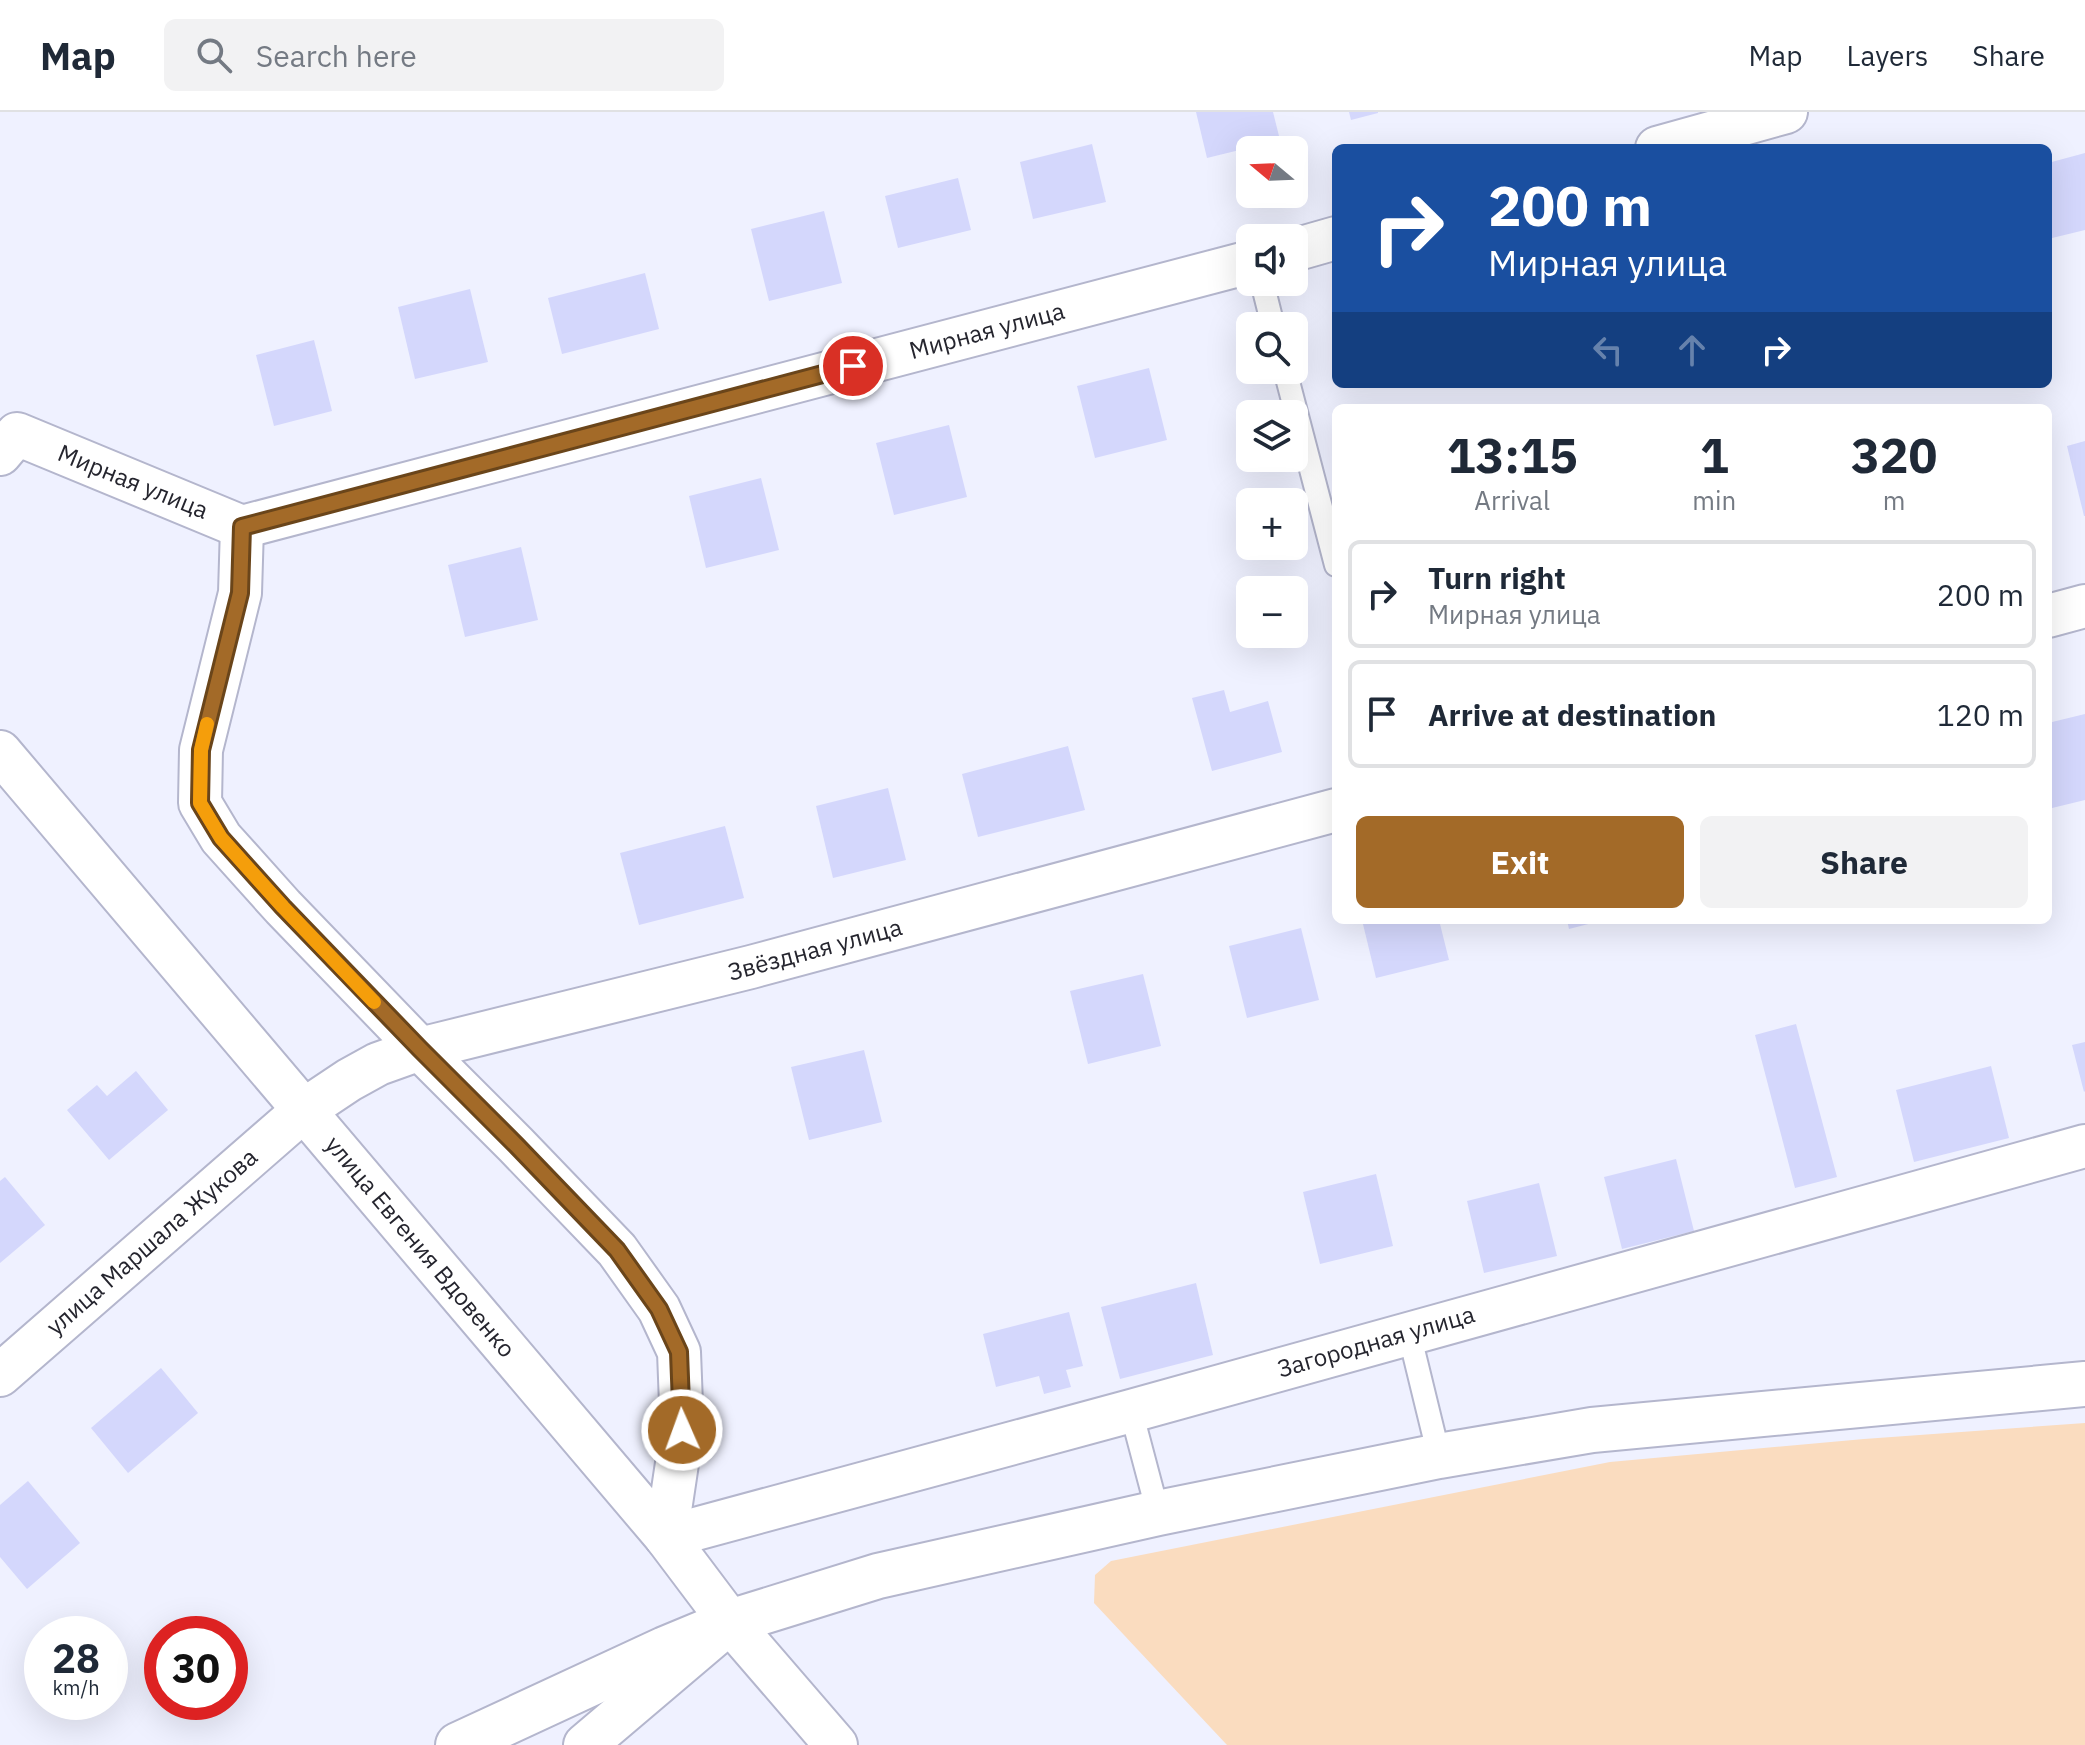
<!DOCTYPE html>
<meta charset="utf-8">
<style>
:root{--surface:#fff;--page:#f2f2f3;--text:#1f2937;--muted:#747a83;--line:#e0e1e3;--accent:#a36a28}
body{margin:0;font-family:"IBM Plex Sans",sans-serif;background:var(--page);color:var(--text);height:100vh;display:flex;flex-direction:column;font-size:30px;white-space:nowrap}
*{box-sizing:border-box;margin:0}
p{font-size:26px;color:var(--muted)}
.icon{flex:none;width:44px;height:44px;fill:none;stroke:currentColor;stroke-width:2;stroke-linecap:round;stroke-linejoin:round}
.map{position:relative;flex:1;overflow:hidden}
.side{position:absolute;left:1332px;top:292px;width:720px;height:520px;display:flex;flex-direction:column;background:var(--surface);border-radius:12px;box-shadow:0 8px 32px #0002}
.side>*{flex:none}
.banner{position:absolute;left:1332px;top:32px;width:720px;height:244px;border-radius:12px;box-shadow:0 8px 32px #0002;background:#1a4fa0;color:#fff;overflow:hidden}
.needle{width:52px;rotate:289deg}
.fabs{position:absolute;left:1236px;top:24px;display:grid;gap:16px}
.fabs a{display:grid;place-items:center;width:72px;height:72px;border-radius:12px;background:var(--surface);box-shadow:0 8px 32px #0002;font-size:40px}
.speed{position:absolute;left:24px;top:1504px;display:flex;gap:16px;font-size:40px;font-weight:700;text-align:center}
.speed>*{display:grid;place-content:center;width:104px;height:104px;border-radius:50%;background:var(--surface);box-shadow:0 8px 32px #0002;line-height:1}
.speed small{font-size:20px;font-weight:400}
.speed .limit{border:12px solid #d22;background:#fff;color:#111}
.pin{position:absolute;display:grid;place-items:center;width:68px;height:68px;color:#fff;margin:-34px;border:4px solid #fff;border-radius:50%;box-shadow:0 2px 8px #0007}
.me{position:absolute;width:88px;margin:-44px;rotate:358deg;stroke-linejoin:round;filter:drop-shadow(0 0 6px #0008)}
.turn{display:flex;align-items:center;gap:28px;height:168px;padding:0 24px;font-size:36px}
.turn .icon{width:104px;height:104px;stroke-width:2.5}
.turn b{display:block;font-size:56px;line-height:68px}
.lanes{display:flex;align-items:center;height:76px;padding:0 24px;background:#0003;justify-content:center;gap:40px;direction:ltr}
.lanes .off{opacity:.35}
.eta{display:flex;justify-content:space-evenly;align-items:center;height:136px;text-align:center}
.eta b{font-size:48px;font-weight:700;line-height:56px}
.action{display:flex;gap:16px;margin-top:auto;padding:16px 24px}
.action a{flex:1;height:92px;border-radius:12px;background:var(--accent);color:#fff;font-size:32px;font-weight:700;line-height:92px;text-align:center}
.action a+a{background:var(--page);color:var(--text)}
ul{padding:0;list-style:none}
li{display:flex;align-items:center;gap:24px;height:108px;margin:0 16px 12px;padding:0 8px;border:4px solid var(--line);border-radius:12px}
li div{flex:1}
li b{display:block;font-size:30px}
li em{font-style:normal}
header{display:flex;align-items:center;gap:48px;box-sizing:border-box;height:112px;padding:0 40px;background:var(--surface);border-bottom:2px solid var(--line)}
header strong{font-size:38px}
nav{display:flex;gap:44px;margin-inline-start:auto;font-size:28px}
.search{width:560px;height:72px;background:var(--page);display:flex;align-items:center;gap:20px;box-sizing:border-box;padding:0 28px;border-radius:12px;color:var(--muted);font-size:30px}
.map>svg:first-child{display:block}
.green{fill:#fadcbf}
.building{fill:#d4d7fc}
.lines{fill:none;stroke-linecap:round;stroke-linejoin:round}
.service-casing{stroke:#b4b6cd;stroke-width:26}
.minor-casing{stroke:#b4b6cd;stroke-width:46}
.tertiary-casing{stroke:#b4b6cd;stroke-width:48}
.service{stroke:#fff;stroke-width:22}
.minor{stroke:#fff;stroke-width:42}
.tertiary{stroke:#fff;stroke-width:44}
.route-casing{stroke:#6a451a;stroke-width:20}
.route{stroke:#a36a28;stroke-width:14}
.slow{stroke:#f59e0b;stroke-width:14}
.labels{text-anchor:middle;stroke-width:8;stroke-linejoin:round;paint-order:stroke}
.street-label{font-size:24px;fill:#25252e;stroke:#fff}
</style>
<header>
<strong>Map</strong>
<div class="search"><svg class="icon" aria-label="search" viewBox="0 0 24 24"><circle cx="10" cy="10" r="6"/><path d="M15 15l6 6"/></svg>Search here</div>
<nav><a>Map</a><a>Layers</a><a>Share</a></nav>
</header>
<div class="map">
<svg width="2085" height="1633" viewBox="0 0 2085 1633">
<rect width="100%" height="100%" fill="#eff1ff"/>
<!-- green -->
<polygon class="green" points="2085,1311 2085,1633 1227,1633 1094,1491 1095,1463 1111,1449 1610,1350 1864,1327"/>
<!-- building -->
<g class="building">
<polygon points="1196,0 1273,0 1280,28 1207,46"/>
<polygon points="1349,0 1378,0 1378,1 1351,8"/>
<polygon points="1092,32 1106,90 1033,107 1020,50"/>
<polygon points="2085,41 2085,118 2048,127 2048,51"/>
<polygon points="958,66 971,118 898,136 885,84"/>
<polygon points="824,99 842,171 769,189 751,117"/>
<polygon points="645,161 659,217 562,242 548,186"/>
<polygon points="470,177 488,250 415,267 398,195"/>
<polygon points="314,228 332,299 274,314 256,243"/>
<polygon points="1149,256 1167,328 1095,346 1077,274"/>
<polygon points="949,313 967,385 894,403 876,331"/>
<polygon points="2085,329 2085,404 2084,404 2067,334"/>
<polygon points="761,366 779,438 706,456 689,384"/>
<polygon points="521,435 538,508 465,525 448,453"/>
<polygon points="1224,578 1230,600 1268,589 1282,640 1212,659 1192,586"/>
<polygon points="2085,602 2085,688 2048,697 2048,611"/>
<polygon points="1068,634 1085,698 978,725 962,662"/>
<polygon points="888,676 906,748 833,766 816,694"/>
<polygon points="725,714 744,786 639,813 620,741"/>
<polygon points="1362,808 1439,808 1449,848 1376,866"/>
<polygon points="1567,808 1599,808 1600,809 1569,817"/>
<polygon points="1301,816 1319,888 1247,906 1229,834"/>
<polygon points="1143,862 1161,934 1088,952 1070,879"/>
<polygon points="1796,912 1837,1065 1795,1076 1755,923"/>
<polygon points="2085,930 2085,979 2084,980 2072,933"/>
<polygon points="864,938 882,1010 809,1028 791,955"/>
<polygon points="1991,954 2009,1026 1914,1050 1896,978"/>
<polygon points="136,959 168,998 109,1048 67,998 97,973 107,984"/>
<polygon points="1676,1047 1694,1119 1622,1137 1604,1065"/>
<polygon points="1376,1062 1393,1134 1320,1152 1303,1080"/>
<polygon points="5,1065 45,1113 0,1151 0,1069"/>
<polygon points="1539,1071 1557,1144 1484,1161 1467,1089"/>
<polygon points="1196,1171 1213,1243 1120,1267 1101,1195"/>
<polygon points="1069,1200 1083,1254 1066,1258 1071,1275 1044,1282 1039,1264 996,1275 983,1222"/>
<polygon points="161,1256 198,1301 128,1361 91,1316"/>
<polygon points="28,1369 80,1431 27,1477 0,1445 0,1393"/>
</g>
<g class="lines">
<defs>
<g id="service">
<polyline points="1262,170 1273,214"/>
<polyline points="1285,258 1336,453"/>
<polyline points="1409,1221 1439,1344"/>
<polyline points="1131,1299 1158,1401"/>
</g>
<g id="minor">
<polyline points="1657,36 1786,0"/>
<polyline points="1294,138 1336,126"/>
<polyline points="0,342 17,322 242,415 1250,150"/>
<polyline points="242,415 240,481 201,638 200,691 221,726 283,795 420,937 516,1033 617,1138 659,1197 679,1240 682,1318 666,1425"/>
<polyline points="2048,504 2085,494"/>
<polyline points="0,640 666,1425 730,1510 836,1633"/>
<polyline points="0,1263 304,998 349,968 378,952 420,937 751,855 1336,698"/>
<polyline points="666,1425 1131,1299 2085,1034"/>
<polyline points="585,1633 717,1521"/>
</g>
<polyline id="tertiary" points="458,1633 665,1537 730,1510 878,1464 1158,1401 1439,1344 1592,1318 2085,1272"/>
</defs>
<!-- service casing -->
<use href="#service" class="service-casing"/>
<!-- minor casing -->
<use href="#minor" class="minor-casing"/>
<!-- tertiary casing -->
<use href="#tertiary" class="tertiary-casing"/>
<!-- service -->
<use href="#service" class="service"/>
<!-- minor -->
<use href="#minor" class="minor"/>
<!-- tertiary -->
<use href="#tertiary" class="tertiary"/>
</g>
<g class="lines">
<defs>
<polyline id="route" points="682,1318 679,1240 659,1197 617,1138 516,1033 420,937 283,795 221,726 200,691 201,638 240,481 242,415 853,254"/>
</defs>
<!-- route casing -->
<use href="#route" class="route-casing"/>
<!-- route -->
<use href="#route" class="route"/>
<!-- slow -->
<polyline class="slow" points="207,612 201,638 200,691 221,726 283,795 374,890"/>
</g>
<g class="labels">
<!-- street labels -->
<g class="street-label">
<text transform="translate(987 219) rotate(-15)" y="8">Мирная улица</text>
<text transform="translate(133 370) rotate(22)" y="8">Мирная улица</text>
<text transform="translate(815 838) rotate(-15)" y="8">Звёздная улица</text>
<text transform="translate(152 1130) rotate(-41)" y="8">улица Маршала Жукова</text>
<text transform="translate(420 1135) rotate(50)" y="8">улица Евгения Вдовенко</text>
<text transform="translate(1376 1230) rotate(-16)" y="8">Загородная улица</text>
</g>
</g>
</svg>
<div class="fabs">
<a><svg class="needle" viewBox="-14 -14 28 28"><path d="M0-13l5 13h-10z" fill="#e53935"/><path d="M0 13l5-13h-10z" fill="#747a83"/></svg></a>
<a><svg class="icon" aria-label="sound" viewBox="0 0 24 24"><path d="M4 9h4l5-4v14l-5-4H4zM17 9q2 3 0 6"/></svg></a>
<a><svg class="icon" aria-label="search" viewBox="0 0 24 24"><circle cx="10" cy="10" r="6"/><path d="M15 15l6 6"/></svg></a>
<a><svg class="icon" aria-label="layers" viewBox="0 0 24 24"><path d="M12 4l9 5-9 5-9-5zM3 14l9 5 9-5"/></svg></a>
<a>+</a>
<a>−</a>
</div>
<div class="speed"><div>28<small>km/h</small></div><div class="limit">30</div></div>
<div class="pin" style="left:853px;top:254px;background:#d93025"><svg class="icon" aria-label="arrive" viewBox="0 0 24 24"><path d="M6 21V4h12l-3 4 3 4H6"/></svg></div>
<svg class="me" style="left:682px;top:1318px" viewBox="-20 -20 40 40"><circle r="17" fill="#a36a28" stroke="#fff" stroke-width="3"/><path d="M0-11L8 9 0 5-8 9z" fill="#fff"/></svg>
<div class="banner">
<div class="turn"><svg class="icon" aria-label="right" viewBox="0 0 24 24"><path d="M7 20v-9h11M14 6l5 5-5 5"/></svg><div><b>200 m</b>Мирная улица</div></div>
<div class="lanes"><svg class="icon off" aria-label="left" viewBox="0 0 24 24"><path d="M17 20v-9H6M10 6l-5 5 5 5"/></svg><svg class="icon off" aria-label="ahead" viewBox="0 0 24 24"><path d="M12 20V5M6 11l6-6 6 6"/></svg><svg class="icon" aria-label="right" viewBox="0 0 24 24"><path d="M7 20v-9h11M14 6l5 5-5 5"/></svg></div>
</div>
<section class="side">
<div class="eta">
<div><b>13:15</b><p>Arrival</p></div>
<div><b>1</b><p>min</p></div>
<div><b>320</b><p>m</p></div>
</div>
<ul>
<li><svg class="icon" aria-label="right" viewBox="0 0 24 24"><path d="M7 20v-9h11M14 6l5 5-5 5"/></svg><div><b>Turn right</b><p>Мирная улица</p></div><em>200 m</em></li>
<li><svg class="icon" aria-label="arrive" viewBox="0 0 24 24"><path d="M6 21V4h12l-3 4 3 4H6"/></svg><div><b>Arrive at destination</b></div><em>120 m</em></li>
</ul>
<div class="action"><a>Exit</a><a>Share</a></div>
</section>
</div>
